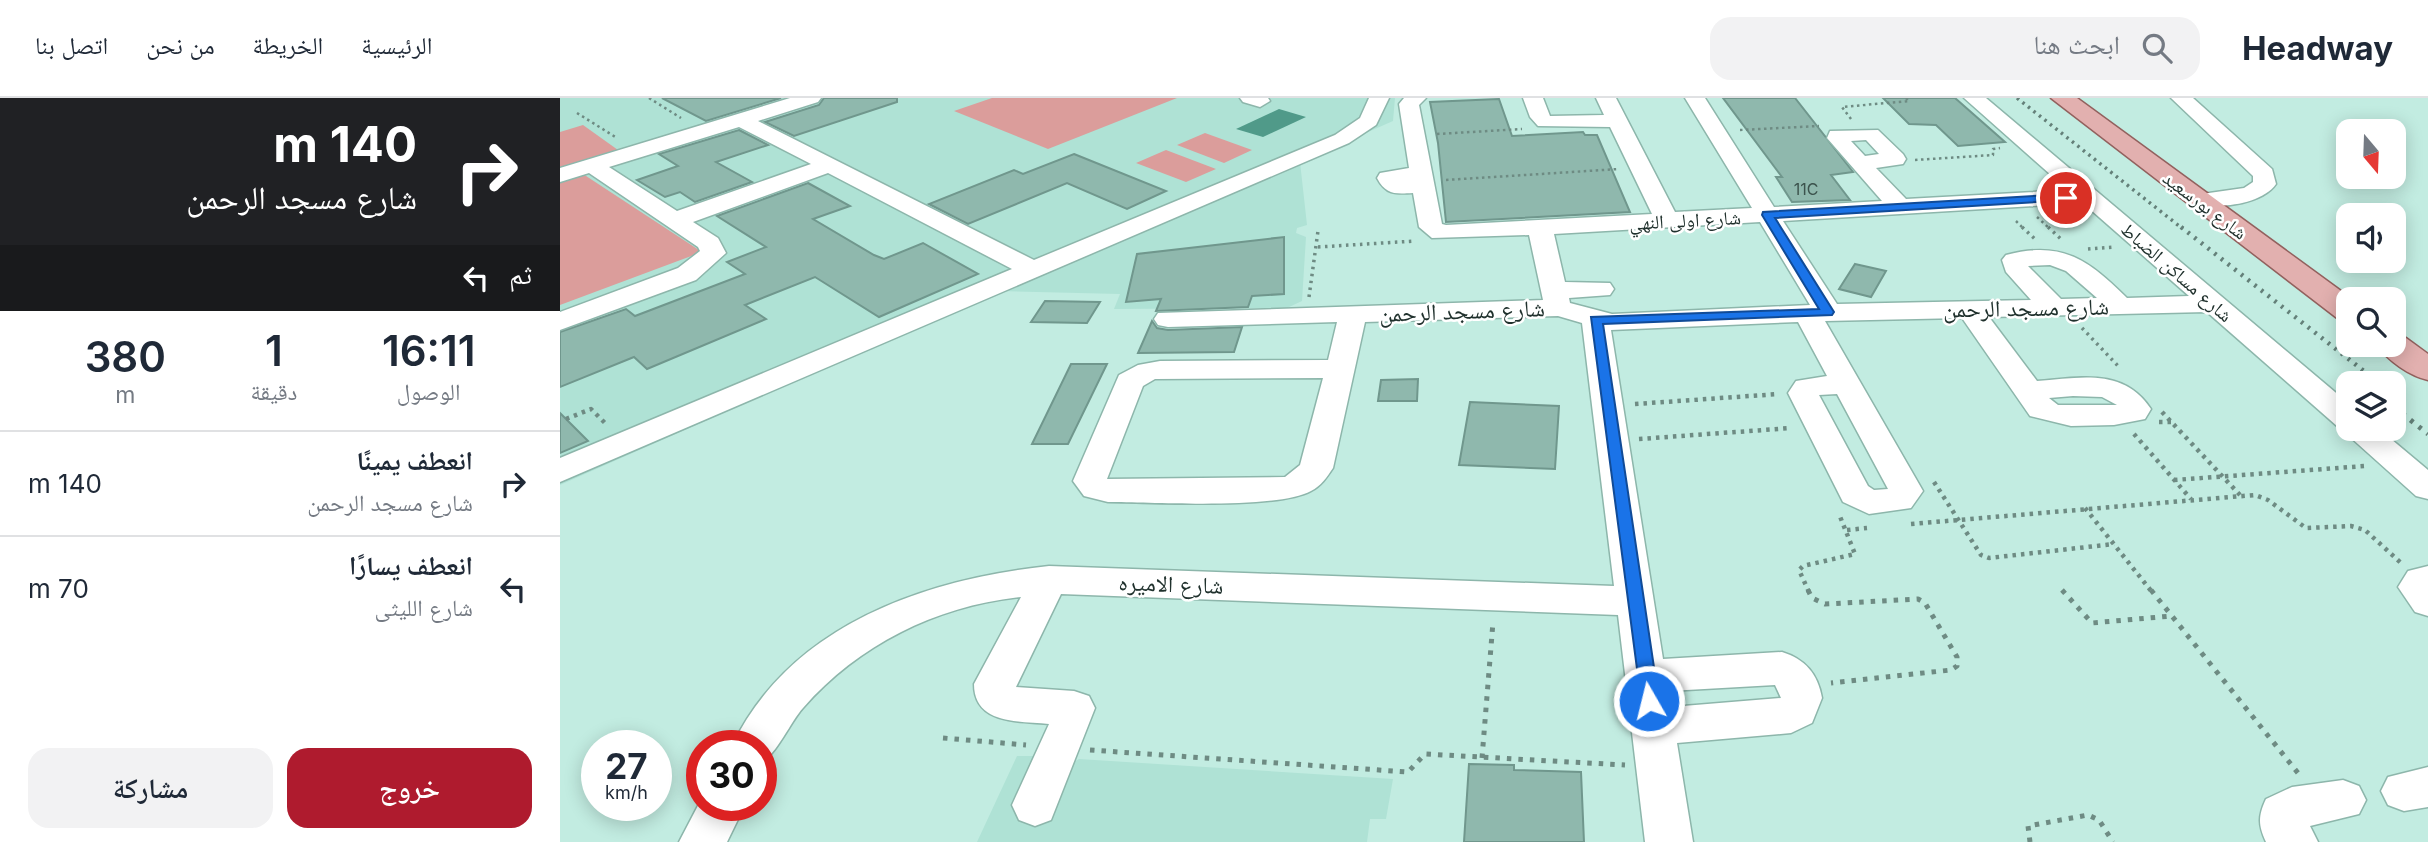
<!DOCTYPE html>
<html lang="ar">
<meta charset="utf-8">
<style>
:root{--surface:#fff;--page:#f2f2f3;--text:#1f2937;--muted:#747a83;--line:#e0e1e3;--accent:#af1b2e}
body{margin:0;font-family:Inter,"Noto Naskh Arabic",sans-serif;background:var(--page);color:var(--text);direction:rtl;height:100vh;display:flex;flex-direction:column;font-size:26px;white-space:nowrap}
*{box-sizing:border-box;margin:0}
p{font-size:23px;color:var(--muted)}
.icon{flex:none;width:38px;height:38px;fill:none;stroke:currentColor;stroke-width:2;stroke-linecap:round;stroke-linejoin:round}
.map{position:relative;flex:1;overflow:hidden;direction:ltr}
.side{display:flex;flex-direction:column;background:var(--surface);width:560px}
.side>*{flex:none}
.top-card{background:#202124;color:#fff;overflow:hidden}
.needle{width:46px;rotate:161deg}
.tools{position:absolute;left:1776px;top:21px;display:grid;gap:14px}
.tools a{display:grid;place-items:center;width:70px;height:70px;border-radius:14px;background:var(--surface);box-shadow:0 4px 18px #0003;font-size:35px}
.speed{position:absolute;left:21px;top:632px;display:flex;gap:14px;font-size:35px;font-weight:700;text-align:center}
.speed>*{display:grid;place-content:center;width:91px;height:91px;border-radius:50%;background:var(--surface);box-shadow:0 4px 18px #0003;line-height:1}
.speed small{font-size:18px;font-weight:400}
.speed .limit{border:10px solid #d22;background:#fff;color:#111}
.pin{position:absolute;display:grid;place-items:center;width:60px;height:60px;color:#fff;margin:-30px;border:4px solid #fff;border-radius:50%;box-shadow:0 2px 7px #0007}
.me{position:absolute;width:77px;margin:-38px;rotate:352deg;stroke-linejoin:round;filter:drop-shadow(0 0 5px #0008)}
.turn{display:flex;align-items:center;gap:24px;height:147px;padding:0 28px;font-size:32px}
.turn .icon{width:91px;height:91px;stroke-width:2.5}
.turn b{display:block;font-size:49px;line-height:60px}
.then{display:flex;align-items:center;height:66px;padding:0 28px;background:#0003;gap:14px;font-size:26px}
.eta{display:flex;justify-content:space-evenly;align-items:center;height:119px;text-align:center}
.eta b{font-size:42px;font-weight:600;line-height:49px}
.cta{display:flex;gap:14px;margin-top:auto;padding:14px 28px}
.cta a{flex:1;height:80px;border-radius:21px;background:var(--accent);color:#fff;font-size:28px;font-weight:600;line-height:80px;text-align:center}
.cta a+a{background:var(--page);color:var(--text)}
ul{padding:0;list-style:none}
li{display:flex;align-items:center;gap:21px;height:105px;padding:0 28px;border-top:2px solid var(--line)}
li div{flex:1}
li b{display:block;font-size:26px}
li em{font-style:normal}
header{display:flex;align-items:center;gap:42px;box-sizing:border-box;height:98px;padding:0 35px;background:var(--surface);border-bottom:2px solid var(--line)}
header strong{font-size:33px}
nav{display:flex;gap:38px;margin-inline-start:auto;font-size:24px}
.search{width:490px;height:63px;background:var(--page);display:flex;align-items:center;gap:18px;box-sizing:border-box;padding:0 24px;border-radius:21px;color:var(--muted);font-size:26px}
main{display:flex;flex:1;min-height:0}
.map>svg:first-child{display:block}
.built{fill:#afe2d5}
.green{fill:#db9d9b}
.water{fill:#509a89}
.building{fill:#8fb8ad;stroke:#70978d;stroke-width:2}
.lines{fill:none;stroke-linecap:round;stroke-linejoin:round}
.minor-casing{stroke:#8db6ab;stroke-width:3}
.major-casing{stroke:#92615e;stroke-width:3}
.path-far3{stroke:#6e8b83;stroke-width:2.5;stroke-dasharray:2.5 3.5;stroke-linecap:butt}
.path-far2{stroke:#6e8b83;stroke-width:3.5;stroke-dasharray:2.5 4.5;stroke-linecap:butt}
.path-far1{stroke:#6e8b83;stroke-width:4.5;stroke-dasharray:3.5 5;stroke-linecap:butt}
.path{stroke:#6e8b83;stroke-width:5;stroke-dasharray:4.5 7;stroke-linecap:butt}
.minor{fill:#fff;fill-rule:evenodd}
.major{fill:#e2b0af;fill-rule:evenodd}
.rail-far2{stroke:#648079;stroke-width:3.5;stroke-dasharray:2.5 4.5;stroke-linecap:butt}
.rail-far1{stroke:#648079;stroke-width:4.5;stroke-dasharray:2.5 6;stroke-linecap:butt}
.rail{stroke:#648079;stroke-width:5;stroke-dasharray:3.5 7;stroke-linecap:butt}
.route{fill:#1a73e8;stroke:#114b97;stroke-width:2}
.labels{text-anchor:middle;stroke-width:5;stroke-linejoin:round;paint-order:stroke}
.far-number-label{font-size:16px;fill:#3c534d}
.far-street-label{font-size:19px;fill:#20312d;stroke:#fff}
.street-label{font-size:23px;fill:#20312d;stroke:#fff}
</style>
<header>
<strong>Headway</strong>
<div class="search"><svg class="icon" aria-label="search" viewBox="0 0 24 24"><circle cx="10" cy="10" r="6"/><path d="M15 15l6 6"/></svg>ابحث هنا</div>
<nav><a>الرئيسية</a><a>الخريطة</a><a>من نحن</a><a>اتصل بنا</a></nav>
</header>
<main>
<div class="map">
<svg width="1868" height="744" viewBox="0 0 1868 744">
<rect width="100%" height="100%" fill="#c2ece1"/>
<!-- built -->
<g class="built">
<polygon points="0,0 835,0 833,23 740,64 747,127 737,130 736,135 746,139 742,203 727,210 554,211 560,196 440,193 0,387"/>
<polygon points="457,658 479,658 503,670 519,661 833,681 826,721 810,721 807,744 417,744"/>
</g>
<!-- green -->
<g class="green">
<polygon points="432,0 617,0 488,51 394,13"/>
<polygon points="23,27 58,52 0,70 0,34"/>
<polygon points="645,35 692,52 664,65 617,47"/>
<polygon points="606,52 656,71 626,84 576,65"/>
<polygon points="23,76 142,154 0,207 0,83"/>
</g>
<!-- water -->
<polygon class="water" points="719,11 746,19 703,39 676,31"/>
<!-- building -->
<g class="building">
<polygon points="102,0 221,0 146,23"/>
<polygon points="264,0 337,0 337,4 234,38 205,24 259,7"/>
<polygon points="1163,0 1235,0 1293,74 1271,77 1290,102 1232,104 1216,79 1222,79"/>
<polygon points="1323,0 1395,0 1445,44 1398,48 1376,27 1349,26"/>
<polygon points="939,1 952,38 1023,34 1025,37 1037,37 1070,114 886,124 878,45 870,4"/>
<polygon points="179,32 208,47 156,64 192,84 135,104 120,94 105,99 77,82 118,68 99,56"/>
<polygon points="514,56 606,93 567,111 507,85 408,126 369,106 454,72 463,76"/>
<polygon points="248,85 290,108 253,121 314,157 324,161 363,145 418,176 319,219 255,179 185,207 206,221 87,271 74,259 0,289 0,234 66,211 75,218 185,176 167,164 206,149 157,118"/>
<polygon points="724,139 724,196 692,198 688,209 596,213 601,201 566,204 577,156"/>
<polygon points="1295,166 1326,173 1311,199 1279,191"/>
<polygon points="485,203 540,204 527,225 471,224"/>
<polygon points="592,223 597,230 608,232 682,229 674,254 578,255"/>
<polygon points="511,266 547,266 508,346 472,346"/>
<polygon points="858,281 857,303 818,303 821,282"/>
<polygon points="910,304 999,308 995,371 899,367"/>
<polygon points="0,315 28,343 0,355"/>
<polygon points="909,666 954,667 954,672 1021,674 1024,744 904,744"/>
</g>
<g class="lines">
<defs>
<g id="minor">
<path d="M230,0H261L258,4L198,23L474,162L775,37L800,20L809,0H829L816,27L789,45L0,384V360L452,171L268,75L133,124L158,140L166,155L136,182L0,232V214L118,170L140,153L138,149L29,75L0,84V70ZM179,29L251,66L117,113L49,69Z"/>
<polygon points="680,0 708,0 710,3 700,9 683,4"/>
<path d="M844,0H866L859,7L882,126L886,127L1092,116L1050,29L978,28L970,19L963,0H983L990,18L1044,17L1036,0H1056L1115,114L1192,110L1125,0H1145L1214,109L1322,103L1267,40L1270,33L1318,32L1343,56L1346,61L1343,66L1316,70L1346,101L1508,92L1404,0H1426L1788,305V331H1819L1868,372V401L1856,398L1789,338L1785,330L1777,328L1647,214L1429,219L1477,283C1520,280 1563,269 1591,311L1585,321L1554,327L1511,328L1470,318L1402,220L1265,223L1363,393L1351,410L1309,416L1283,404L1228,295L1236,283L1267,278L1238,224L1051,232L1103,561L1222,554C1245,561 1258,576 1262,600L1252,625L1231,635L1117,645L1133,744H1085L1058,517L501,496L456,589L514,593L529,598L535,610L491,722L475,728L459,722L452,707L489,626C460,623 414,627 414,586L461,499C377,508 299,546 243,610C231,623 215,659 201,664V648H172C230,527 365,481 489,468L1054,488L1022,225L998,218L805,224L773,370C767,379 761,388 751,393C716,412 593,404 548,404L524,398L513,383L559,277L578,267L600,263L768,262L777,224L608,229L598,227L594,221L598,215L983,202L969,137L872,140L859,129L853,95C835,96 826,97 817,80L820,75L849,70L839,6ZM1306,42L1319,56L1305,58L1291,43ZM1523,105L1629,198L1567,200C1528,162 1503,142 1446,157L1442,162L1446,174L1471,202L1277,206L1223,123ZM1200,124L1250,207L1052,216L1010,205L1009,200L1050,197L1054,191L1050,185L1005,184L994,136ZM1490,167L1506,173L1537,200L1501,201L1468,168ZM763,280L740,367L725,379L547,381L583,288L595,281ZM1277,296L1328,391L1314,392L1308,388L1259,297ZM1513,298L1542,299L1557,307H1498L1489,300ZM1215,587L1221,600L1111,609L1109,593Z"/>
<path d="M1611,0H1633L1712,71L1716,86C1703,105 1663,111 1642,106L1638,101L1642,96L1684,90L1693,84V78Z"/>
<polygon points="1868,468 1868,518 1855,514 1838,489 1848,473"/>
<polygon points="1868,669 1868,709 1844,713 1828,707 1821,693 1828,679"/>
<path d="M1783,682L1799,688L1806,702L1799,716L1750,728L1758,744H1706C1698,727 1698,718 1706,701L1732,689Z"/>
<polygon points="142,700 142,707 185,707 167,744 119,744"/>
</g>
<g id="major">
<polygon points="1491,0 1517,0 1792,201 1788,201 1788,222 1777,220"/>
<path d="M1834,237L1846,240L1868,256V282C1850,278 1828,263 1817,247H1834Z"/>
</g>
</defs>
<!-- minor casing -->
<use href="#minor" class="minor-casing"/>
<!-- major casing -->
<use href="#major" class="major-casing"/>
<!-- path-far3 -->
<g class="path-far3">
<polyline points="89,0 121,20"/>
<polyline points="17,15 57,40"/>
<polyline points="1291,21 1282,9 1349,3 1346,0"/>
<polyline points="1180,32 1259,28"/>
<polyline points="877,36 962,31"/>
<polyline points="1355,62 1433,57 1433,51 1440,50"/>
<polyline points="886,82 1059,71"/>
<polyline points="1477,119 1490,131"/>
<polyline points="1456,123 1464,131"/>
</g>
<!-- path-far2 -->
<g class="path-far2">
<polyline points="1462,129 1475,141"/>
<polyline points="1488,129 1502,142"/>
<polyline points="758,149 855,143"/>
<polyline points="1528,151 1554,149"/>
<polyline points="749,199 758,133"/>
<polyline points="1522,230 1560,270"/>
</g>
<!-- path-far1 -->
<g class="path-far1">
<polyline points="1075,306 1219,296"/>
<polyline points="1602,314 1680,397"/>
<polyline points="6,321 31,311 46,326"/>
<polyline points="1599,324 1611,324"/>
<polyline points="1574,336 1631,401"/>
<polyline points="1079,341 1231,330"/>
<polyline points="1614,382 1805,368"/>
<polyline points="1374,384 1421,457 1429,460 1554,446"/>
<polyline points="1525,410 1592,494"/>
<polyline points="1351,426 1695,397 1708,402 1746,430 1791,428 1805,432 1841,465"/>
<polyline points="1287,432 1307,430"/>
<polyline points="1249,494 1239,472 1243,468 1295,456 1279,416"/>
</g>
<!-- path -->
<g class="path">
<polyline points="1248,492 1252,500 1265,506 1358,501 1365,505 1397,559 1397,568 1391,572 1271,585"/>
<polyline points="1502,492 1532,525 1611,518"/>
<polyline points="1591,492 1738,675"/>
<polyline points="383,640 466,647"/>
<polyline points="530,652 848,674 865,656 1065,667"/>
<polyline points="922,660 933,524"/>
<polyline points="1470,744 1468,728 1528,717 1539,722 1553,744"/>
</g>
<!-- minor -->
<use href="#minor" class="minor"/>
<!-- major -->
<use href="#major" class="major"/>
<!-- rail-far2 -->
<polyline class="rail-far2" points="1457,0 1623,131"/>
<!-- rail-far1 -->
<polyline class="rail-far1" points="1621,129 1819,285"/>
<!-- rail -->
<polyline class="rail" points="1834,309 1868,336"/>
</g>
<!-- route -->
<polygon class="route" points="1506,96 1510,97 1510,102 1215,120 1274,214 1272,217 1043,226 1099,603 1096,609 1082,609 1031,219 1259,211 1202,117 1203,114"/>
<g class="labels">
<!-- far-number labels -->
<g class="far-number-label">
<text x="1246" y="97">11C</text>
</g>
<!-- far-street labels -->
<g class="far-street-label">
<text transform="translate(1645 107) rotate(37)" y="7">شارع بورسعيد</text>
<text transform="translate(1125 122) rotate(-3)" y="7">شارع اولى النهي</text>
<text transform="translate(1617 174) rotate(41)" y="7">شارع مساكن الضباط</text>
</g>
<!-- street labels -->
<g class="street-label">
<text transform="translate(1466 210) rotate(-1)" y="8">شارع مسجد الرحمن</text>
<text transform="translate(902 213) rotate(-2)" y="8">شارع مسجد الرحمن</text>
<text transform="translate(611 486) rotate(2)" y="8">شارع الاميره</text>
</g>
</g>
</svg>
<div class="tools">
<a><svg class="needle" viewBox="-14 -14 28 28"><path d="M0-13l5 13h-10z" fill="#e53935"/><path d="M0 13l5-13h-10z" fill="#747a83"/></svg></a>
<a><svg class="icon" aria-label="sound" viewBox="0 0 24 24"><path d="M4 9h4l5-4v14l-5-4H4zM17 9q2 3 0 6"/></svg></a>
<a><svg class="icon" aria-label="search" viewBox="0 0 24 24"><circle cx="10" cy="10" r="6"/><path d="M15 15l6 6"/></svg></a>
<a><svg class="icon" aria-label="layers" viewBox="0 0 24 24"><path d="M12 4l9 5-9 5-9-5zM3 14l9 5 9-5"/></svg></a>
</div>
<div class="speed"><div>27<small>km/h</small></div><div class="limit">30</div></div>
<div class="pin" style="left:1506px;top:100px;background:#d93025"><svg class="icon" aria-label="arrive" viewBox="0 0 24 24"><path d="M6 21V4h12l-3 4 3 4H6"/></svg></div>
<svg class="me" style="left:1089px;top:603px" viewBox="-20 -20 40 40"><circle r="17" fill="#1a73e8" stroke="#fff" stroke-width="3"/><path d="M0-11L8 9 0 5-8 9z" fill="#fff"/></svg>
</div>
<section class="side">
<div class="top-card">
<div class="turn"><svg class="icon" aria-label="right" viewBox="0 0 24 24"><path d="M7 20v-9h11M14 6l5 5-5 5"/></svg><div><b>140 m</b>شارع مسجد الرحمن</div></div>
<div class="then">ثم<svg class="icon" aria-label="left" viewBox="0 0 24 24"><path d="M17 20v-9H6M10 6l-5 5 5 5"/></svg></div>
</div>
<div class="eta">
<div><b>16:11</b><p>الوصول</p></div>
<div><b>1</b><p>دقيقة</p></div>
<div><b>380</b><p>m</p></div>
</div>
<ul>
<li><svg class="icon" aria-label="right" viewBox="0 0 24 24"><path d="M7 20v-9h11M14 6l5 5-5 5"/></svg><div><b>انعطف يمينًا</b><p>شارع مسجد الرحمن</p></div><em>140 m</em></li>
<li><svg class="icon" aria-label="left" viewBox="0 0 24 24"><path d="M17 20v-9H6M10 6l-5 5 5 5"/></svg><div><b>انعطف يسارًا</b><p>شارع الليثى</p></div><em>70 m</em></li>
</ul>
<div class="cta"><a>خروج</a><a>مشاركة</a></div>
</section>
</main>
